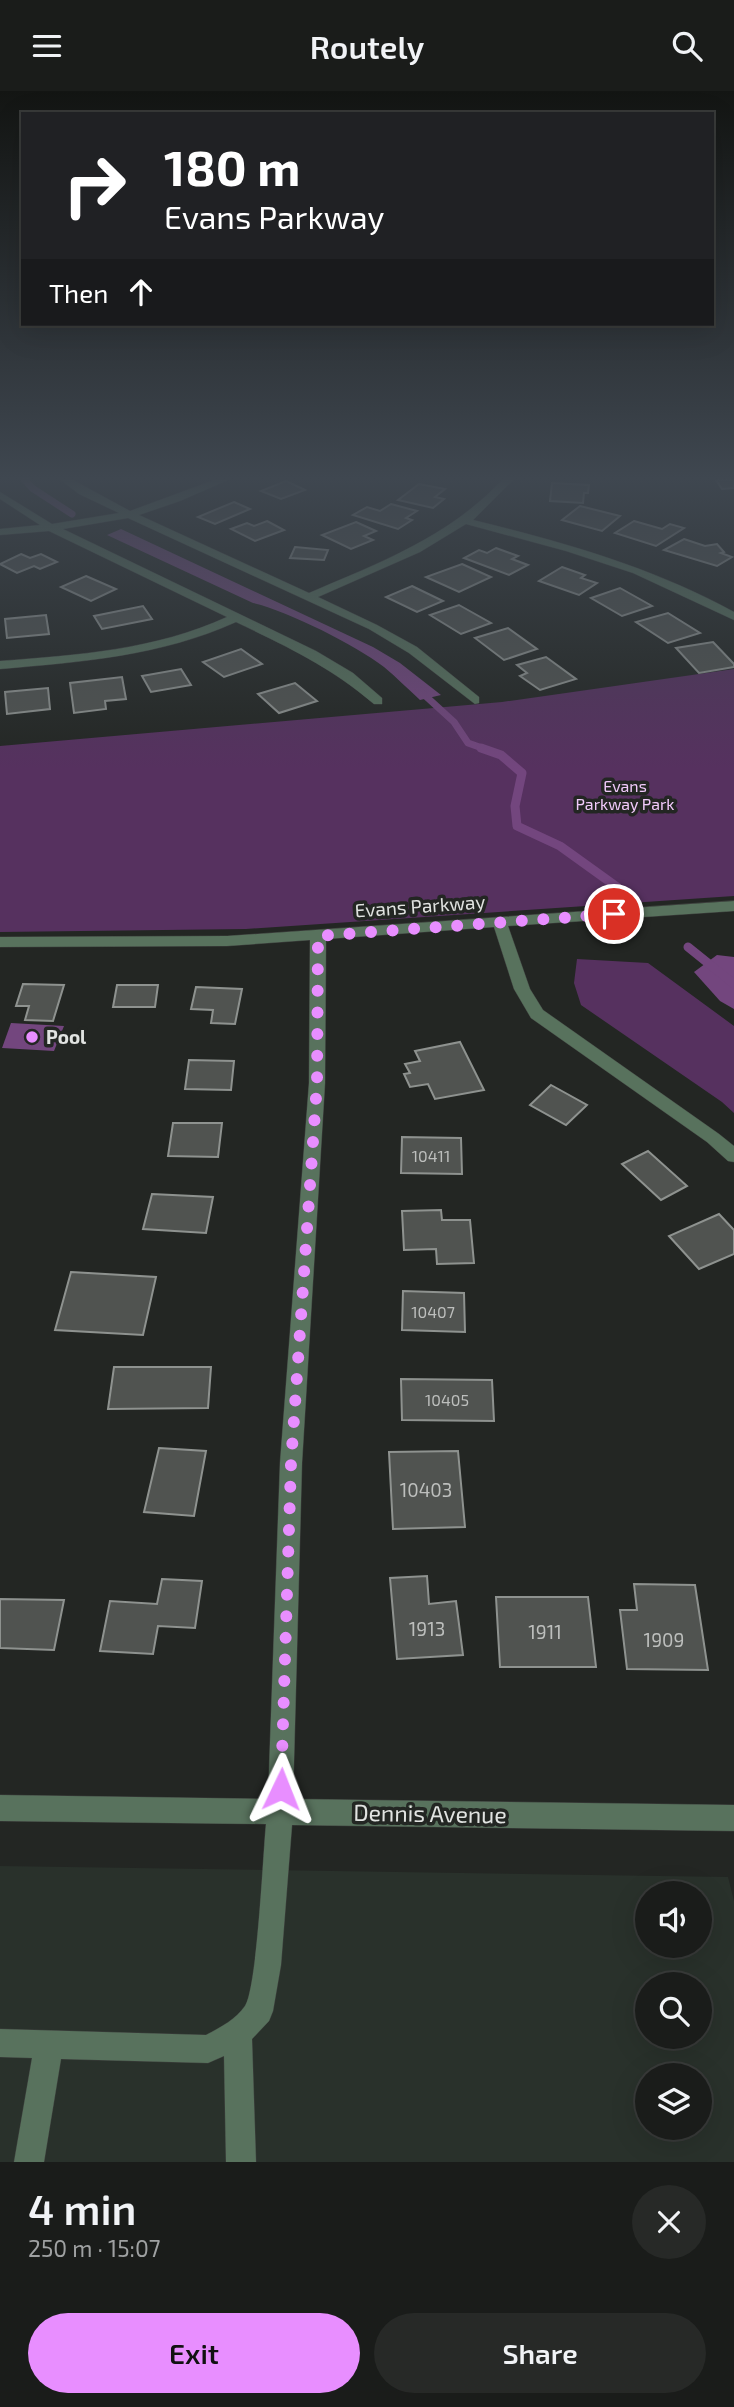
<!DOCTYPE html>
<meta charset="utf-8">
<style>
:root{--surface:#1a1c1a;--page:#272927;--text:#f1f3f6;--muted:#9fa1a2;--line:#383a39;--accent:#e88eff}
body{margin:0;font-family:"Exo 2",sans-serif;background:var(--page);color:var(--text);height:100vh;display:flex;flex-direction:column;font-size:26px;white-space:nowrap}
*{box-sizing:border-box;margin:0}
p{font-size:23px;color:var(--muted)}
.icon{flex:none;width:38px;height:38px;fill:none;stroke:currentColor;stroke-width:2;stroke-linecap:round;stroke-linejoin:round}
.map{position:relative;height:2071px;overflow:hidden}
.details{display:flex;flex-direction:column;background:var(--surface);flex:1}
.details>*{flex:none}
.hud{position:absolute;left:21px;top:21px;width:693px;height:214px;border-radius:0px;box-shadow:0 7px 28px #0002,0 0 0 2px var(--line);background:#202124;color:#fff;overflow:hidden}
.buttons{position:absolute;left:635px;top:1790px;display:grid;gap:14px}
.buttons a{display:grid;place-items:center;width:77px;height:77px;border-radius:50%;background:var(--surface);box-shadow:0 7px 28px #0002,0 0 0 2px var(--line);font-size:35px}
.pin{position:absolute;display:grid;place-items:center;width:60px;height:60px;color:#fff;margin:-30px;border:4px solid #fff;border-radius:50%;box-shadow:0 2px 7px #0007}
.me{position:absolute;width:77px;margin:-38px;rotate:2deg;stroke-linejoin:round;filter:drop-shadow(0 0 5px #0008)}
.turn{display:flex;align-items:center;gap:24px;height:147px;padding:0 28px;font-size:32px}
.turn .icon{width:91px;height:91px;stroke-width:2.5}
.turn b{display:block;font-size:49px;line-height:60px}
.then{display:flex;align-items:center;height:66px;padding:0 28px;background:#0003;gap:14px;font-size:26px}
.round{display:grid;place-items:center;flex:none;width:74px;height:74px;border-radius:37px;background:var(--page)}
.head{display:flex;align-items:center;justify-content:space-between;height:119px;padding:0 28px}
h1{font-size:42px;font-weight:600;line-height:52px}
.button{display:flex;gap:14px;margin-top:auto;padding:14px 28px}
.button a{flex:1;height:80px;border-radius:42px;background:var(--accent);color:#111;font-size:28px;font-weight:600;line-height:80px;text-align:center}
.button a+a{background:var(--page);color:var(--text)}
header{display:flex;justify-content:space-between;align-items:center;height:91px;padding:0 28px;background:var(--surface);font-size:32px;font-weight:600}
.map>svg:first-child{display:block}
.built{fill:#29312b;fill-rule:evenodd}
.green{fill:#56315f}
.water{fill:#73467e}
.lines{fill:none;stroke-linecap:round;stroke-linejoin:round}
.stream-far1{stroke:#73467e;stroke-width:7}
.stream{stroke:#73467e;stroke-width:9}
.building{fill:#505350;stroke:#8e928f;stroke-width:2}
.minor-casing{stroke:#3e403e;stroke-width:1}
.minor{fill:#58725d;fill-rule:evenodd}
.route{stroke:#e88eff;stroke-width:12;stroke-dasharray:0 21.6}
.poi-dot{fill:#e88eff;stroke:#232623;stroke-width:2.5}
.labels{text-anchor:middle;stroke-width:7;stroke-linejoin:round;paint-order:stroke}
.far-park-label{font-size:16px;fill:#f1cafb;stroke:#232623}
.number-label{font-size:16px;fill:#bdbfbd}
.street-label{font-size:19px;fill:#e1e3e1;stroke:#232623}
.poi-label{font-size:19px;font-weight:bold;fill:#e1e3e1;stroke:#232623;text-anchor:start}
.near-number-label{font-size:19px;fill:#bdbfbd}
.near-street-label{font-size:23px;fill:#e1e3e1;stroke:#232623}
</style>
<header><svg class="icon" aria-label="menu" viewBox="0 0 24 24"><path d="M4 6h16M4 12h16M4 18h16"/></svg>Routely<svg class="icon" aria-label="search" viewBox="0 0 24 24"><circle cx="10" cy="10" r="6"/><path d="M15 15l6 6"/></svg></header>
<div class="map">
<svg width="734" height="2071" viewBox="0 0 734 2071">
<rect width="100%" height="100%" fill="#232623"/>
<!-- built -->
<path class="built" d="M0,1775L728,1786L734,1810V2071H0ZM648,1802H700V1855H648ZM648,1894H700V1946H648ZM648,1984H700V2037H648Z"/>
<!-- green -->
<g class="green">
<polygon points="734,578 734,805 246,838 0,841 0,655 502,611"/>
<polygon points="577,868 648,872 734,935 734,1022 722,1011 581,914 574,892"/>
</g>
<!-- water -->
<g class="water">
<path d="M121,438L373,556L400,572L441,604L420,609C408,598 396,586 384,576C355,554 288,520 253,512L107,444Z"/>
<polygon points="717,864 734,866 734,918 720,910 694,881"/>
<polygon points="11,932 64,935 54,960 2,957"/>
</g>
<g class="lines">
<!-- stream-far1 -->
<g class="stream-far1">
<polyline points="25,389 32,397 72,423"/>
<polyline points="419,599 454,631 468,652 485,658"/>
</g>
<!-- stream -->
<g class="stream">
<polyline points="481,657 501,664 522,682 515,715 517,735 560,755 617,796"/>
<polyline points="688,856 734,893"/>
</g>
</g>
<!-- building -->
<g class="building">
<polygon points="716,389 734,389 734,397 722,398"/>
<polygon points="286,390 305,399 281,408 261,400"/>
<polygon points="552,392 589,394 588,402 584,402 583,412 550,410"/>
<polygon points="419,393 445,398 435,406 444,408 433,417 398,409"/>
<polygon points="234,411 250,418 215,433 198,426"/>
<polygon points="391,413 417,420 406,427 412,429 398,438 353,424 367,416 380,420"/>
<polygon points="580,415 620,425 602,440 562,429"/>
<polygon points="267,430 284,439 255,450 231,438 247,432 254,435"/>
<polygon points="634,430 662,438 670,433 684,437 656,455 615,442"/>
<polygon points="356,431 376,440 364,445 373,449 351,458 322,444"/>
<polygon points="684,448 705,455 717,453 724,461 721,462 732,466 717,475 664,459"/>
<polygon points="295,456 328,459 324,469 290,467"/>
<polygon points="496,457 518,465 512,468 528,474 509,484 464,467 479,459 487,462"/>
<polygon points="21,463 30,467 41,463 57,471 40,478 34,475 17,482 0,473"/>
<polygon points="462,473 491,486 459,501 426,486"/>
<polygon points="562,476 585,484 581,487 597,492 579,504 539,490"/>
<polygon points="86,485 116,498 91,510 61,496"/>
<polygon points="412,495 443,510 417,521 386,506"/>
<polygon points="620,497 652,515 622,525 591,507"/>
<polygon points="459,514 491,532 461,543 430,524"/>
<polygon points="143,515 152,528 102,538 94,525"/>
<polygon points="668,522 700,542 668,552 636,531"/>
<polygon points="46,524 49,543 7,547 5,528"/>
<polygon points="508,537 537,558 504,569 475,547"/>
<polygon points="713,551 734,573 734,576 699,582 676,557"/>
<polygon points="241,558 262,573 224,586 203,571"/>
<polygon points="546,566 576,588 540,599 520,585 527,582 517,574"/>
<polygon points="181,578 191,594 151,601 142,585"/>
<polygon points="122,586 126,608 105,610 106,618 74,622 70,592"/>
<polygon points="295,592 317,610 279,622 258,603"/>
<polygon points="48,597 50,618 7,623 5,601"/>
<polygon points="23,893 64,894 53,930 25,929 29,915 16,915"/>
<polygon points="117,894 158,894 155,916 113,916"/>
<polygon points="196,896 242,898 235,933 211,932 213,919 191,918"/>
<polygon points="460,951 484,999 435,1008 428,993 410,996 404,983 410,982 405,973 420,970 415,960"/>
<polygon points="189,969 234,970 231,999 185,998"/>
<polygon points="551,994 587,1014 566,1034 530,1014"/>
<polygon points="173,1032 222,1032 218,1066 168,1065"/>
<polygon points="402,1046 461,1047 462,1083 401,1082"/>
<polygon points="648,1060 687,1095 661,1109 622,1073"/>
<polygon points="152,1103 213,1106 206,1142 143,1138"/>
<polygon points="441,1119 442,1129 470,1129 474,1172 437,1173 436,1158 404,1159 402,1120"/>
<polygon points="719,1123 734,1139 734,1163 699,1178 669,1145"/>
<polygon points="71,1181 156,1186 143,1244 55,1239"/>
<polygon points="403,1200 464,1202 465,1241 402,1239"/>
<polygon points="114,1276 211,1276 208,1317 108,1318"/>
<polygon points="401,1288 492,1289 494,1330 402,1329"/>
<polygon points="159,1357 206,1360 194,1425 144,1421"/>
<polygon points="458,1360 465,1436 393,1438 389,1361"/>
<polygon points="427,1485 429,1513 456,1510 463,1564 397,1568 390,1487"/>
<polygon points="162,1488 202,1490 195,1537 158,1535 153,1563 100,1560 110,1510 157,1513"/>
<polygon points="634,1493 695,1494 708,1579 627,1578 620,1519 637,1519"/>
<polygon points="496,1506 588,1506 596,1576 500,1576"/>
<polygon points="0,1508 64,1509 54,1559 0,1557"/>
</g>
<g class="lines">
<defs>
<g id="minor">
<path d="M61,389H73L130,420L214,389H228L180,410L139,424L309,502C379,472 449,446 502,389H513L473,429C563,451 652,476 734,521V529L633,482L566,460L466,433L420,461L318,506L377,534L417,556L479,606V612L475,613L409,562L369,538L128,427L63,438L316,560L353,582L382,607V613H374C331,576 286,555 236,531C161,565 81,571 0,578V570C78,564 155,559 227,526L49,440L0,444V438L40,434L0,408V401L52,433L119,422L79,403Z"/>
<path d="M734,810V820L508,835L530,898L543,919L719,1043L734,1055V1071L728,1070L707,1051L531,927L514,898L494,836L326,848L325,992L302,1372L293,1708L734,1714V1740L292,1734L281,1874L273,1920L269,1930L252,1948L256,2071H226L224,1965L208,1972L61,1968L44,2071H14L32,1967L0,1966V1938L206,1944C221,1936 235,1929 245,1915C257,1897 263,1764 266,1733L0,1730V1704L268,1708L280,1372L309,992L310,849L227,855L0,856V846L227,845Z"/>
</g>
</defs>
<!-- minor casing -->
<use href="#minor" class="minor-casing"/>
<!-- minor -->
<use href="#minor" class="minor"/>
</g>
<!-- sky -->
<linearGradient id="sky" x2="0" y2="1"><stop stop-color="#131513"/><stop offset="0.57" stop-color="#3f4750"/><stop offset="1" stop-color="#3f4750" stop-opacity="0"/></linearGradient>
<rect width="734" height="679" fill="url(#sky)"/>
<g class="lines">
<!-- route -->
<polyline class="route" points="281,1698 291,1372 317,992 318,845 614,823"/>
</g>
<!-- markers -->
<circle class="poi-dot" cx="32" cy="946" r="7"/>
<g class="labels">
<!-- far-park labels -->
<g class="far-park-label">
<text x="625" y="701">Evans<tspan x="625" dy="18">Parkway Park</tspan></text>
</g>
<!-- number labels -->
<g class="number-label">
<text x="431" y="1071">10411</text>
<text x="433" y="1227">10407</text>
<text x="447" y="1315">10405</text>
</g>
<!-- street labels -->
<g class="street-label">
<text transform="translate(420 815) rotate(-4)" y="7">Evans Parkway</text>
</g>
<!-- poi labels -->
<g class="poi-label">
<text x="46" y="953">Pool</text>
</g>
<!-- near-number labels -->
<g class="near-number-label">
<text x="426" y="1406">10403</text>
<text x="427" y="1545">1913</text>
<text x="545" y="1548">1911</text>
<text x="664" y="1556">1909</text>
</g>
<!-- near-street labels -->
<g class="near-street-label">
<text transform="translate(430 1723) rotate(1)" y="8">Dennis Avenue</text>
</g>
</g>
</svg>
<div class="buttons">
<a><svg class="icon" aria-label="sound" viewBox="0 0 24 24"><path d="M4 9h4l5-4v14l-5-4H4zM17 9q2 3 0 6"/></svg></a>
<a><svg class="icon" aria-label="search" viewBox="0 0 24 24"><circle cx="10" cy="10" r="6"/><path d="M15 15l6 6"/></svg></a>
<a><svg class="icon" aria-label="layers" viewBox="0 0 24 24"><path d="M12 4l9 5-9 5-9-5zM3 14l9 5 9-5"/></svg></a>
</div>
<div class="pin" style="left:614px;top:823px;background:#d93025"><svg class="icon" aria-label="arrive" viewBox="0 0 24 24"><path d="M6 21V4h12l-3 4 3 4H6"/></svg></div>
<svg class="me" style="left:281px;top:1698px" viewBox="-20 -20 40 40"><path d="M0-17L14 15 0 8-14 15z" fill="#e88eff" stroke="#fff" stroke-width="4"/></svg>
<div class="hud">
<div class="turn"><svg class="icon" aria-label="right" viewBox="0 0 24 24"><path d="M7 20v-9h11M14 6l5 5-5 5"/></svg><div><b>180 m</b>Evans Parkway</div></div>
<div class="then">Then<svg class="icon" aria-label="ahead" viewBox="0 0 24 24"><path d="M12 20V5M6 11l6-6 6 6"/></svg></div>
</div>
</div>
<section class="details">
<div class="head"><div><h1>4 min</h1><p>250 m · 15:07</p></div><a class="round"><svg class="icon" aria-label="close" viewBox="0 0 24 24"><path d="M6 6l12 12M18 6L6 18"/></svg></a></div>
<div class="button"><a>Exit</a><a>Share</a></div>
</section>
